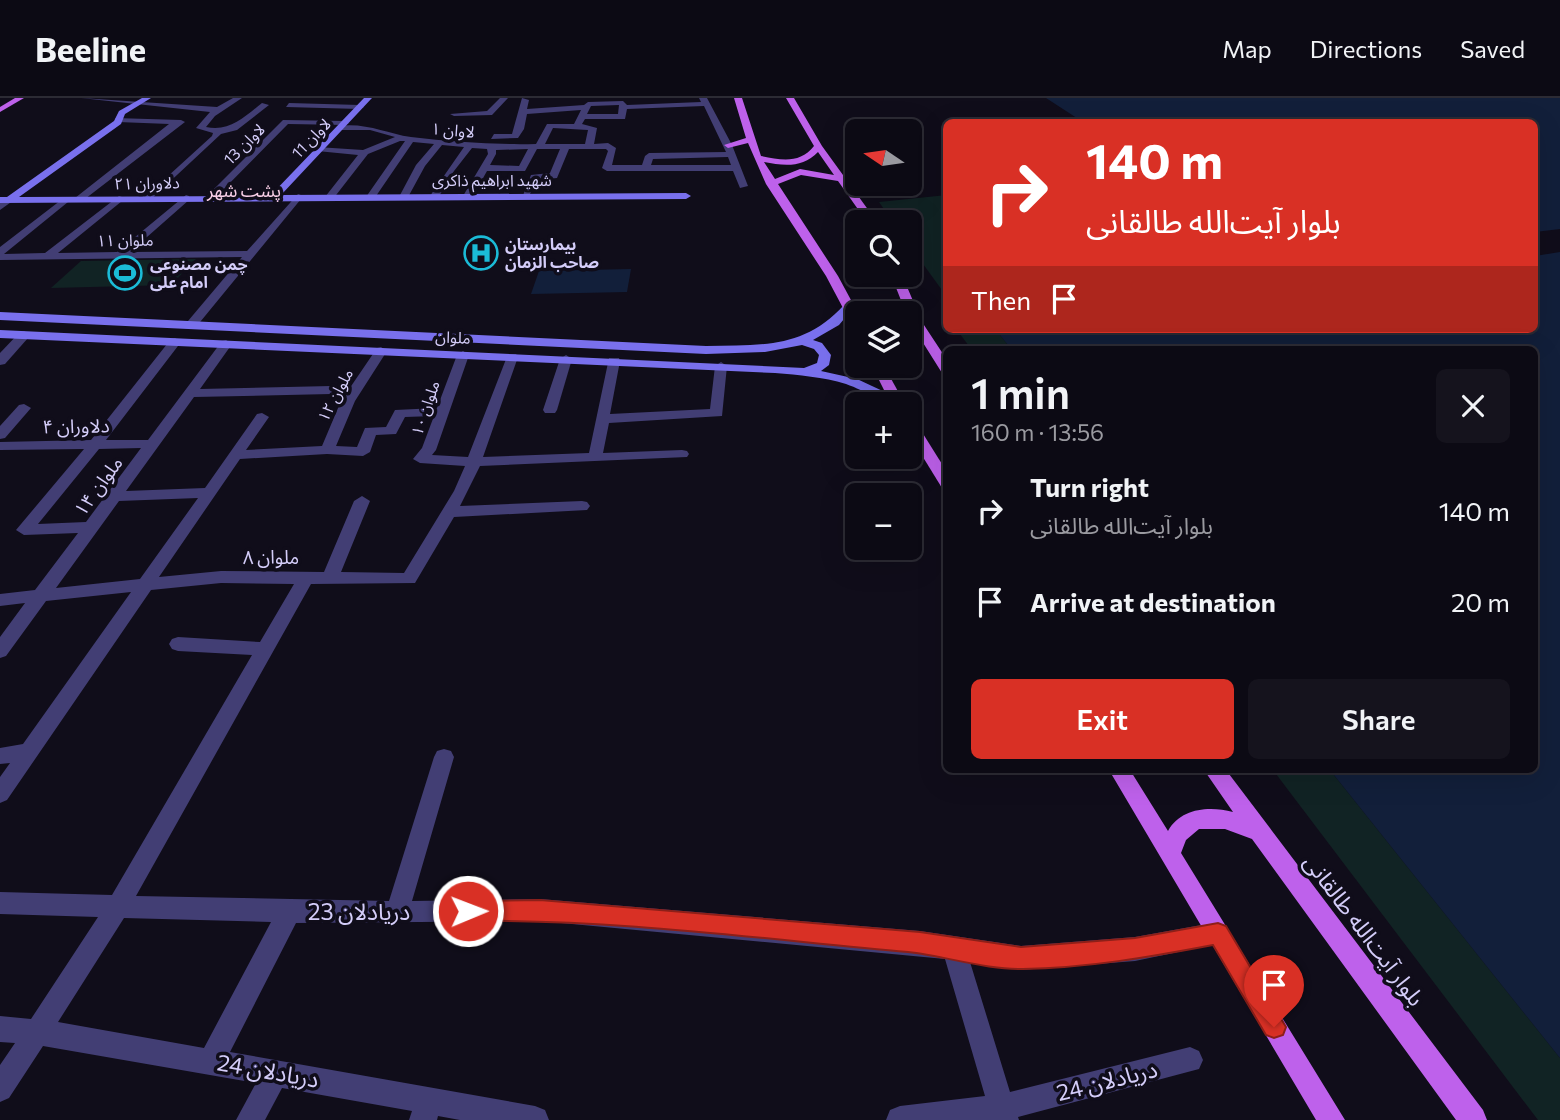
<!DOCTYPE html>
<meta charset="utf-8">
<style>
:root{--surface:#0c0a14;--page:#15131d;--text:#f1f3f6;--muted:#9a9aa0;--line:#2c2b34;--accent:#d93025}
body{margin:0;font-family:Commissioner,"Noto Sans Arabic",sans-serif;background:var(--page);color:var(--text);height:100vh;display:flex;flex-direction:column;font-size:26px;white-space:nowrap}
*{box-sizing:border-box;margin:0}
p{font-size:23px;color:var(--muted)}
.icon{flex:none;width:38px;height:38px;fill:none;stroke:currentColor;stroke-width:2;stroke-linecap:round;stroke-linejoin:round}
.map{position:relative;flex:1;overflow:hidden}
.side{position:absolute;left:943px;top:248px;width:595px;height:427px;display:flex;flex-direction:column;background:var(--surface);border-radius:10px;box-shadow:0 7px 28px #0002,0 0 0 2px var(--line)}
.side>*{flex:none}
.top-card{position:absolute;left:943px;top:21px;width:595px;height:214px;border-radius:10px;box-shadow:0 7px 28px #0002,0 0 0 2px var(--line);background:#d93025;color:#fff;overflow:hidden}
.needle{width:46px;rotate:283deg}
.tools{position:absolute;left:845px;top:21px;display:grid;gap:14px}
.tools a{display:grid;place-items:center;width:77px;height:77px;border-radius:10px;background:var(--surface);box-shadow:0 7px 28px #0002,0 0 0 2px var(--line);font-size:35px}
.pin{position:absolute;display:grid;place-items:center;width:60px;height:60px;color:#fff;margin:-72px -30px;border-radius:50% 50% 50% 0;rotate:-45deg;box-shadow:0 0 7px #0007}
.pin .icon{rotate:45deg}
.me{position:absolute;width:77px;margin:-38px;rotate:89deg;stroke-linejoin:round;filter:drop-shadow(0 0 5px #0008)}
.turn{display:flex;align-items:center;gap:24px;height:147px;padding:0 28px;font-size:32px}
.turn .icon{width:91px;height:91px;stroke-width:2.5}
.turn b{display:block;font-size:49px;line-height:60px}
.then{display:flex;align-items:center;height:66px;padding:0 28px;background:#0003;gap:14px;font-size:26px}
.round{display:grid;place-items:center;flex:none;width:74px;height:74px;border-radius:10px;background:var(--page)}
.summary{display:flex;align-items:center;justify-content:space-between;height:119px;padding:0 28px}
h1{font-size:42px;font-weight:600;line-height:52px}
.cta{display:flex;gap:14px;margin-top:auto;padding:14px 28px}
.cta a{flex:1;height:80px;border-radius:10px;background:var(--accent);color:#fff;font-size:28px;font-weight:600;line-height:80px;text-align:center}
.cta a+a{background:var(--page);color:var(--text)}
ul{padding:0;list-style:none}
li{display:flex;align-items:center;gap:21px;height:91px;padding:0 28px}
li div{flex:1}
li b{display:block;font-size:26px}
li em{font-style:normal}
header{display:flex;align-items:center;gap:42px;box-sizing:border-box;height:98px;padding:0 35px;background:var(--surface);border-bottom:2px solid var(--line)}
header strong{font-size:33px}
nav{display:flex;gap:38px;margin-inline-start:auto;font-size:24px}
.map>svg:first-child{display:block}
.green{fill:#112324}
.water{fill:#121f3a}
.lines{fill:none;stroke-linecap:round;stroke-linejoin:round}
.street{fill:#423e74;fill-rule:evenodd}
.secondary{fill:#7970ed;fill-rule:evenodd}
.primary{fill:#be61eb;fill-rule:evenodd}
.route{fill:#d93025;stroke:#8d1f18;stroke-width:2}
.labels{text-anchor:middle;stroke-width:7;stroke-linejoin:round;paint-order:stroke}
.far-street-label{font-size:16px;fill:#d4cdf9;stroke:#100d1a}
.far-poi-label{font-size:16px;font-weight:bold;fill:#d4cdf9;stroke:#100d1a;text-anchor:start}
.far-neighbourhood-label{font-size:18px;fill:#f9cfe7;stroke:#100d1a}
.street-label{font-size:19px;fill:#d4cdf9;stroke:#100d1a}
.near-street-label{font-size:23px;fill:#d4cdf9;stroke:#100d1a}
</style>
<header>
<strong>Beeline</strong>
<nav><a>Map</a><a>Directions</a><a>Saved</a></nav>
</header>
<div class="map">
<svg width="1560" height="1022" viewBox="0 0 1560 1022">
<rect width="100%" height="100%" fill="#100d1a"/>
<!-- green -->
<g class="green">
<polygon points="947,97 947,199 910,148 910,124 893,124 879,104"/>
<polygon points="196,161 171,187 51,190 81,163"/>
<polygon points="996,232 1012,252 972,252 960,236"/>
<polygon points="1273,672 1330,672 1560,960 1560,1022 1538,1022"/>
</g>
<!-- water -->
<g class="water">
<polygon points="1046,0 1560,0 1560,131 1535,134 1535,24 1083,24"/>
<polygon points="1560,154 1560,960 1330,672 1535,672 1535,252 1012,252 996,232 1535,231 1535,158"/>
<polygon points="631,171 627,194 531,196 539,173"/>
</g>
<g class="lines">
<!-- street -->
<g class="street">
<path d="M81,0L217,9L233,0H242L215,18L206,29C230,34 244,19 262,5L269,7L237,32L221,36L148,104L145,103V99L212,38L213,35L196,30L210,14Z"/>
<polygon points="500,0 508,0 492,17 454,18 450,16 487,13"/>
<path d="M522,0L529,2L527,11L584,7L588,4L623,3L627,7L701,4L699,0H707L732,47L748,88L740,90L733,73H607L602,70L608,53L606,51H569L557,80L537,82L528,100H522L531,77L550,75L560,51H537L525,73H487L473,98L468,101L463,98L488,56L487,51L472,50L454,73L438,100L435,101L430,98L464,49L442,47L425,68L407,101L404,102L399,99L416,67L434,46L413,44L374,101H368L366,99L405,43H400L368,56L333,101L325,99L358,57L317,53V49L363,52L395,39L370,32H340L337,28C366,24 385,35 411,39C453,44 495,47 536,46L547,26H574L581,12L527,16L524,31L518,40L491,41L494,36H512ZM619,7L618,16H587L591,8ZM704,8L726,54L649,55L645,58L642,67H612L616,50L608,45L594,46L597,30L582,26L585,21H625L627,11ZM553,30L588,32L585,46H545ZM528,51L519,68L490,67L496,56V52ZM728,59L731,67H651L653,61Z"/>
<polygon points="289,5 360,7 364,9 360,11 286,9"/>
<polygon points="115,20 181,22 185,24 81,104 75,104 75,100 169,26 118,24"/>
<polygon points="283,22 345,23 349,25 345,27 288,26 213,102 207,102 207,98"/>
<polygon points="298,96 301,97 301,101 196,229 192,230 186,226 188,223 242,159 0,162 0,149 65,99 70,102 68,104 4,156 45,155 119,98 122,99 122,103 58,155 117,154 186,97 189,98 189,102 130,154 247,153"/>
<polygon points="6,100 14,102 0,112 0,104"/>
<polygon points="24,233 30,237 28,240 5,266 0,267 0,255 20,234"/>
<path d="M175,240L181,244L106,342H148L222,243L226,242L232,246L200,291L331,288L338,292L331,296L194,299L126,393L205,390L257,316L262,315L269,319L246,352L322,348L341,303L377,250L381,249L387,253L355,303L336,348L357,349L365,330L386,329L395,312L437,310L457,257L463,253L469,257L436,352L432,357L468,359L508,256H516L518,259L483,359L589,355L609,260H619L620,263L610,316L710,311L715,268L721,264L727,268L722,318L609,325L603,355L682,352L687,353L689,356L687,359L480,368L460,408L582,403L587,404L590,408L587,412L454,419L415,485L311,486L136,798L389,803L434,659L437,653L444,651L451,653L454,659L412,803L540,801L920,833L1021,848L1135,839L1218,824L1226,828L1230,836L1226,844L1135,863L1021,872L970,864L1010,994L1190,949L1199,953L1203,962L1199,971L1018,1019L1019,1022H886L890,1012L900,1008L985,998L945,861L540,823L296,825L230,954L535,1008L545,1012L549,1022H460L438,1018L437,1022H409L412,1013L282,990L265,1022H236L256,985L43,948L9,1000L0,1004V967L15,945L0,944V918L31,921L98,819L0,816V794L112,797L252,557L178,553L172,551L169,546L172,541L178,539L260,544L294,486L221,485L151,492L7,702L0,705V679L10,665L0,666V650L23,646L131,494L46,503L6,558L0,560V539L25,505L0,508V496L35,492L78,435L24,437L16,432L84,351L0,352V344L91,342L171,241ZM434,318L422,350L413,361L420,365L465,368L454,393L404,475L341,474L370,403L362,398L354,403L324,474L221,473L159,479L240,361L327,356L363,358L370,354L376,337L396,336L405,319ZM141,350L86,424L38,426L99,351ZM198,400L140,481L56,490L119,403ZM124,820L271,824L204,950L58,924Z"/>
<polygon points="566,257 572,261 557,312 555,315 545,315 543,312 560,261"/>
<polygon points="24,306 31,310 5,340 0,341 0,328 19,307"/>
</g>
<!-- secondary -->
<g class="secondary">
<polygon points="142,0 151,0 125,16 121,26 19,99 270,98 364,0 372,0 281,97 686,95 691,98 686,101 0,105 0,99 7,99 114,23 119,13"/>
<path d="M844,207L854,209L839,227L813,242L822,245L831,257L829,267L821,273L857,281L902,302L903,306C883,306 866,293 846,286C823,279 799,277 775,275L0,240V232L804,270L817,265L819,257L814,251L802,247L765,254L706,256L0,222V214L706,248C761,247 804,251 844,207Z"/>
</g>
<!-- primary -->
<g class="primary">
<polygon points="15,0 24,0 0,14 0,9"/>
<path d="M734,0H742L761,58C781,62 800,66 814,48L786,0H794L822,48L877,124H867L838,83L801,77L778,86L838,178L858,215V230L852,227L826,178L766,86L748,45L728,50L724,47L746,40ZM818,54L834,77L800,71L775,81L764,64C784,68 803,70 818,54Z"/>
<polygon points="891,177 902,177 922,224 947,262 947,276 942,275 910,224 910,215 906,215"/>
<polygon points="872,268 884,268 905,306 891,306"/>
<polygon points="910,322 915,323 947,374 947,392 942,390 910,338"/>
<path d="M1109,672H1130L1168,733C1181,710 1209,708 1233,714L1204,672H1226L1483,1012L1487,1022H1456L1252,741L1225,731H1199L1186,742L1181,755L1345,1022H1316Z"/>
</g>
</g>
<!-- route -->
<path class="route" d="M540,802L920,834L1021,849L1135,840L1218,825L1226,828L1286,929L1283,937L1274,940L1266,937L1213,847C1150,859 1087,870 1023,871C987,872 945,858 908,854C762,841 615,821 468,823L461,820L458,813L461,806L468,803Z"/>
<!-- icons -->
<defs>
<symbol id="hospital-ring" viewBox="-11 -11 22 22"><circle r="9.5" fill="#100d1a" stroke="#1bbbd7" stroke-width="1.5"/><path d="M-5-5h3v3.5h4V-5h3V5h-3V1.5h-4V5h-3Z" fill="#1bbbd7"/></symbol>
<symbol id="stadium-ring" viewBox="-11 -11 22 22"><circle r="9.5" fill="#100d1a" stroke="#1bbbd7" stroke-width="1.5"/><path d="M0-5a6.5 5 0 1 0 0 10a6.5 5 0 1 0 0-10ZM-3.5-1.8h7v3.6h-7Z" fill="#1bbbd7"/></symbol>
</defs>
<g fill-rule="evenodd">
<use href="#hospital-ring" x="462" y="136" width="38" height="38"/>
<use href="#stadium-ring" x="106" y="156" width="38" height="38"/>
</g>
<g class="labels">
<!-- far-street labels -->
<g class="far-street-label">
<text transform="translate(453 32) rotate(5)" y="6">لاوان ۱</text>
<text transform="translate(311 40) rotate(-46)" y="6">لاوان 11</text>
<text transform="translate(244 46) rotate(-45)" y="6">لاوان 13</text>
<text x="492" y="88">شهید ابراهیم ذاکری</text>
<text transform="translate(147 85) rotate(-1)" y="6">دلاوران ۲۱</text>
<text transform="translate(125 142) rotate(-1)" y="6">ملوان ۱۱</text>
<text transform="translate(453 239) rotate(3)" y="6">ملوان</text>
<text transform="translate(335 297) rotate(-62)" y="6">ملوان ۱۲</text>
<text transform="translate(425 310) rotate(-71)" y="6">ملوان ۱۰</text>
</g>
<!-- far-poi labels -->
<g class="far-poi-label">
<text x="505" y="152">بیمارستان<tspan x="505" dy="18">صاحب الزمان</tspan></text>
<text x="150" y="172">چمن مصنوعی<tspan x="150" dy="18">امام علی</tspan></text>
</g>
<!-- far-neighbourhood labels -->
<g class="far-neighbourhood-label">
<text x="244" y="99">پشت شهر</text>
</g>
<!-- street labels -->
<g class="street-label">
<text transform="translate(76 328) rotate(-1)" y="7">دلاوران ۴</text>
<text transform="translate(98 388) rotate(-54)" y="7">ملوان ۱۴</text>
<text x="271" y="466">ملوان ۸</text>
</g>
<!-- near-street labels -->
<g class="near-street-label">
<text x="359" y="822">دریادلان 23</text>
<text transform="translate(1364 832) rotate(53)" y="8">بلوار آیت‌الله طالقانی</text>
<text transform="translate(268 973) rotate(10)" y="8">دریادلان 24</text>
<text transform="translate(1107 983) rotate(-14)" y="8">دریادلان 24</text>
</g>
</g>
</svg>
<div class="tools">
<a><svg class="needle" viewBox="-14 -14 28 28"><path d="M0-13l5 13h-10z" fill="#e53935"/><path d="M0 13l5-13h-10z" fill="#9a9aa0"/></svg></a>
<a><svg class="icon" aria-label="search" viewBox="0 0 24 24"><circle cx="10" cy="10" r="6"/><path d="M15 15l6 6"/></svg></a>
<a><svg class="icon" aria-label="layers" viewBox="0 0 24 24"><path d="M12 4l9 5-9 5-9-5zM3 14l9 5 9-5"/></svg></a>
<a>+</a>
<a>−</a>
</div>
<div class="pin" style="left:1274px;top:929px;background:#d93025"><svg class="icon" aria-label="arrive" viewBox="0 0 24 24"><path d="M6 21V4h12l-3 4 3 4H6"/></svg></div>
<svg class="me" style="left:468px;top:813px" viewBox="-20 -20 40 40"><circle r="17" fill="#d93025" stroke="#fff" stroke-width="3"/><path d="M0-11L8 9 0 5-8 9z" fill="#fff"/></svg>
<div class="top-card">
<div class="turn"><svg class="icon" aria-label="right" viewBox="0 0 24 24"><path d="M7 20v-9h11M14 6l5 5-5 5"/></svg><div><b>140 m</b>بلوار آیت‌الله طالقانی</div></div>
<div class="then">Then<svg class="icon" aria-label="arrive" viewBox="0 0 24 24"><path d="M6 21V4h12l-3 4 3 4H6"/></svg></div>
</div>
<section class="side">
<div class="summary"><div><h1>1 min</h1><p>160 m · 13:56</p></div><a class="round"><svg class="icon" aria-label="close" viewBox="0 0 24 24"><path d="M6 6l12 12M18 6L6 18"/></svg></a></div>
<ul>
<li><svg class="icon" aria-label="right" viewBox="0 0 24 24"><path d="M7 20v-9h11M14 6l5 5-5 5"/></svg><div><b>Turn right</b><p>بلوار آیت‌الله طالقانی</p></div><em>140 m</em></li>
<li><svg class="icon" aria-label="arrive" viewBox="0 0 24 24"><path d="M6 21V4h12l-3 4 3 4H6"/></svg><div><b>Arrive at destination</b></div><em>20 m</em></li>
</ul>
<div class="cta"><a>Exit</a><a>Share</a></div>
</section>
</div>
